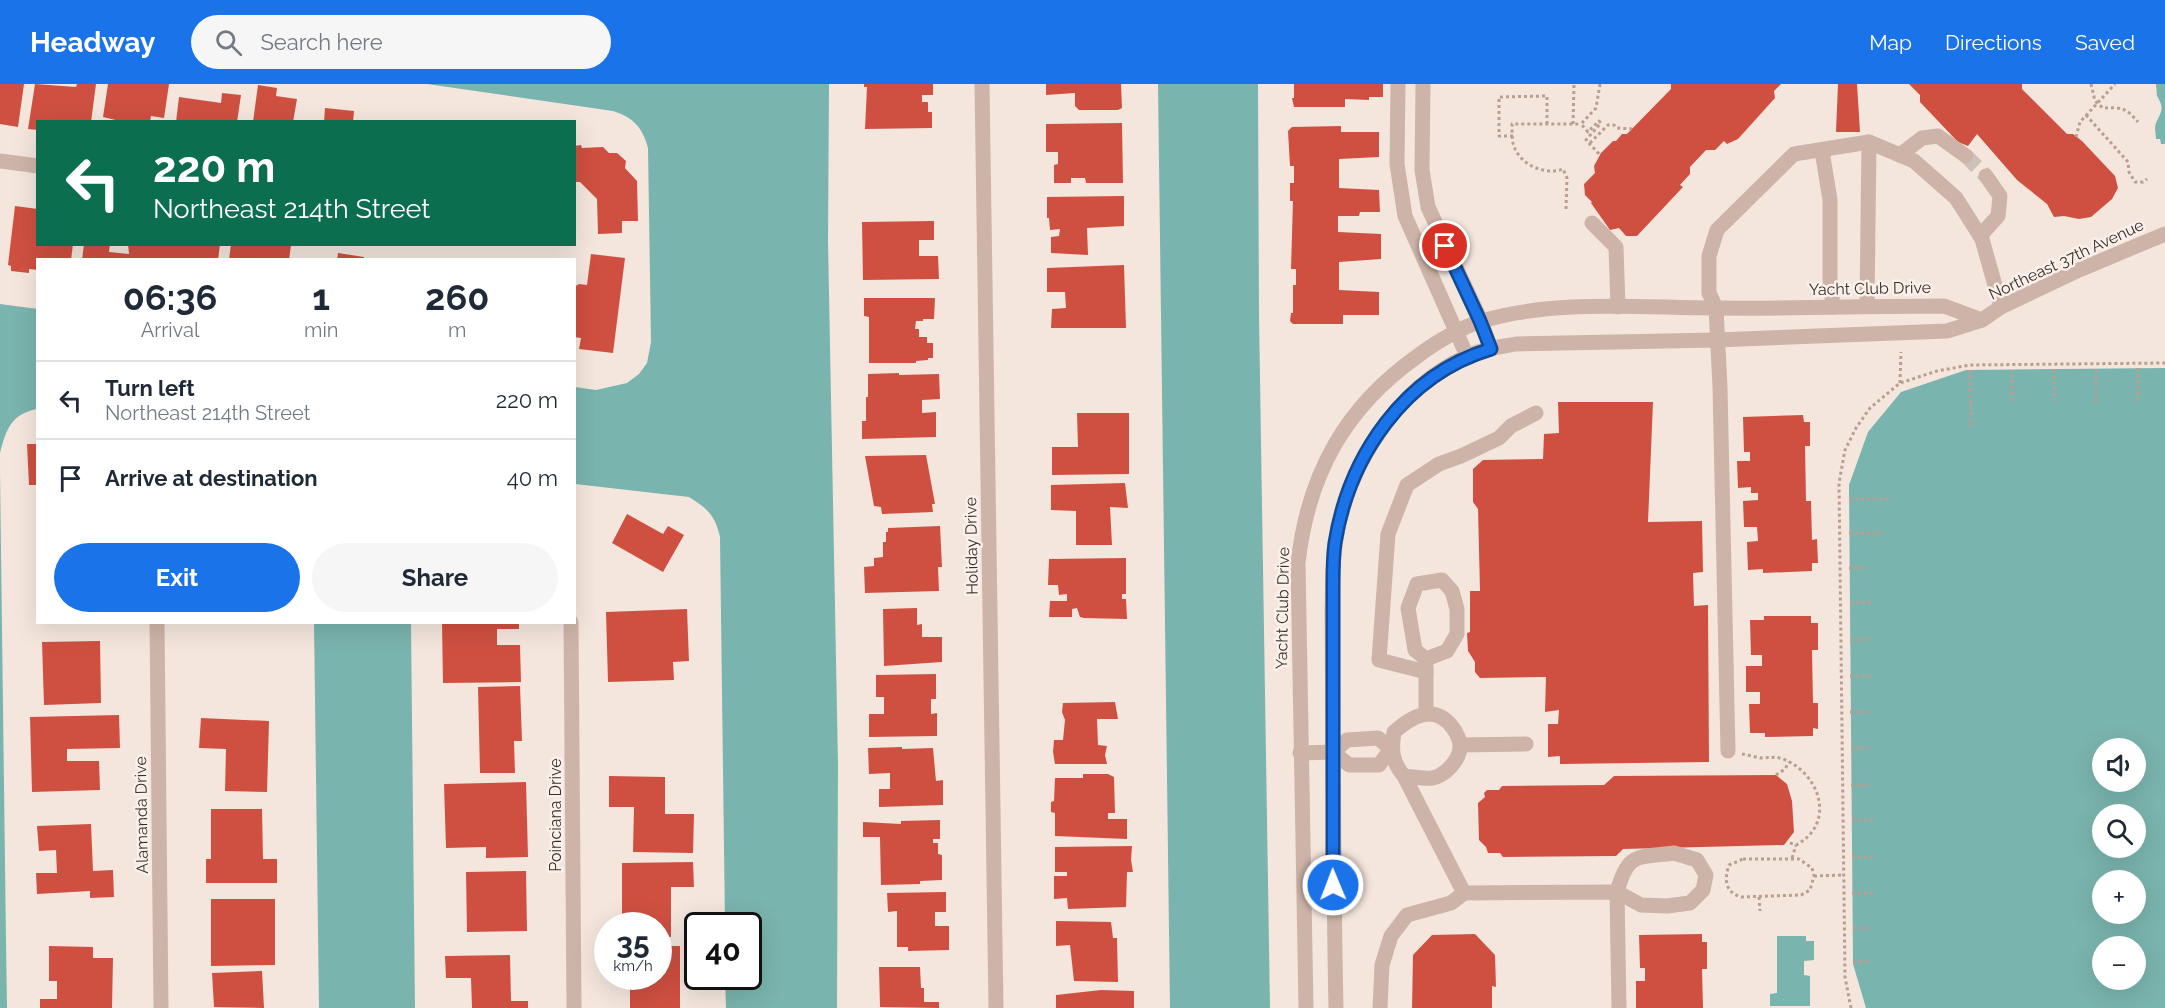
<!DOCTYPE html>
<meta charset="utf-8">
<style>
:root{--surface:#fff;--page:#f6f6f7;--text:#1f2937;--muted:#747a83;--line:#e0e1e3;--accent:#1a73e8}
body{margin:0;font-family:Raleway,sans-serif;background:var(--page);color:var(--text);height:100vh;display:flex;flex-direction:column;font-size:22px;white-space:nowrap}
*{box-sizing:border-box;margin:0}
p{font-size:20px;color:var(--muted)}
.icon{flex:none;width:33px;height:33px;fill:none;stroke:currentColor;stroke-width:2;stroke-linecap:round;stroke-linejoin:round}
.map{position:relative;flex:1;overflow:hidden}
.details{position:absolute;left:36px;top:174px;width:540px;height:366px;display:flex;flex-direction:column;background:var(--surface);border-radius:0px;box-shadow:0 6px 24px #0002}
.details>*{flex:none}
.guide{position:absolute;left:36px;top:36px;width:540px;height:126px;border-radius:0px;box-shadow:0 6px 24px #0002;background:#0b6e4f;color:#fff;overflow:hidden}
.controls{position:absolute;left:2092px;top:654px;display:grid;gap:12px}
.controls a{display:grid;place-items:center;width:54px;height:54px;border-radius:50%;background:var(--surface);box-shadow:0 6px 24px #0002;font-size:30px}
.speed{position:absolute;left:594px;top:828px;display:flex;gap:12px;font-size:30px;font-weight:700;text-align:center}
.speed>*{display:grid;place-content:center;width:78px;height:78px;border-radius:50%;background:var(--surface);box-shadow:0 6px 24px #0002;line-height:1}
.speed small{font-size:15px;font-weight:400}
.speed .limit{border:3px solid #111;border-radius:9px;background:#fff;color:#111}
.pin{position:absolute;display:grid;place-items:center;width:51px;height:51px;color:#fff;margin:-26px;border:3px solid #fff;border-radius:50%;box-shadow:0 2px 6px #0007}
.me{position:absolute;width:66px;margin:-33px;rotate:359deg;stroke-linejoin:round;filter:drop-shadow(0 0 4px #0008)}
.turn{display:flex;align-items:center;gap:21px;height:126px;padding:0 18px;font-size:27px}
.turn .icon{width:78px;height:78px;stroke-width:2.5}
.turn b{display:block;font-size:42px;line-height:51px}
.eta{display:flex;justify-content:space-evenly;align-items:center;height:102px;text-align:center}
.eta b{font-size:36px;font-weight:700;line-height:42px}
.primary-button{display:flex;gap:12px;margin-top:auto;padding:12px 18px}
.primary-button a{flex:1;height:69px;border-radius:36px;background:var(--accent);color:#fff;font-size:24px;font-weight:700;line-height:69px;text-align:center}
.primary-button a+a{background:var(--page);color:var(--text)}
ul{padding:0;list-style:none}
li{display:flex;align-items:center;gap:18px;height:78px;padding:0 18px;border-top:2px solid var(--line)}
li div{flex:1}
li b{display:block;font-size:22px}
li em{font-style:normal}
header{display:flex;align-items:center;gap:36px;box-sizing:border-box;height:84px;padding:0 30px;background:var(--accent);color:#fff}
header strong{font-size:28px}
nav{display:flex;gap:33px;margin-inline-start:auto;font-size:21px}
.search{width:420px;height:54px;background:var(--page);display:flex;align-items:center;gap:15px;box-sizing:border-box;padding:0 21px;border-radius:33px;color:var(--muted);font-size:22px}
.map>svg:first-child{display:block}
.water{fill:#7ab4ae;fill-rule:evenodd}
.building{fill:#cf5041}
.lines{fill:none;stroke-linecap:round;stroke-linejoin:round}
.minor-tunnel{stroke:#cfc1b9;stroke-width:15;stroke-dasharray:15 8;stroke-linecap:butt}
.path{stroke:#ba9e92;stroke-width:3;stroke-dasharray:3 3;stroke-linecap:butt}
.minor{stroke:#ceb4a8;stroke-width:15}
.route-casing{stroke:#114b97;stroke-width:15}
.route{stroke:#1a73e8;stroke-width:10}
.labels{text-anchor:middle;stroke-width:5;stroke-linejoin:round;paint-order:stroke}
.street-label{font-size:16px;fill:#3a2c29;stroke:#fbf1eb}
</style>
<header>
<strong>Headway</strong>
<div class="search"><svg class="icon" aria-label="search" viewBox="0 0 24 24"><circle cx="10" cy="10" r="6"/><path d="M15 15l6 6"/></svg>Search here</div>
<nav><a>Map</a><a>Directions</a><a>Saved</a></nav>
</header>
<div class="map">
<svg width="2165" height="924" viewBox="0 0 2165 924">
<rect width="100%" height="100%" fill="#f4e6dd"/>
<!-- water -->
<g class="water">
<path d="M427,0H829L828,157L838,680L837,924H726L725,893L748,892V842L725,841L720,453C715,431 708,425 689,413L575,400V303L596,306L627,299L639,290L647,279L651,258L648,64C643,44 633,33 613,27Z"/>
<polygon points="1158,0 1258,0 1259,232 1270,924 1170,924"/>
<path d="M2156,0H2165V60H2161L2160,55H2156C2156,51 2154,43 2156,39C2161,28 2165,25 2157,12Z"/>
<path d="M0,220L38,225L37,325C11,330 6,346 0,369Z"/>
<path d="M2165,284V924H1866L1853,880L1849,401L1868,348L1901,308L1966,286ZM2136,664V698H2103V664ZM2136,730V764H2103V730ZM2136,796V830H2103V796ZM2103,862H2136V896H2103Z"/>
<polygon points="0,388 6,857 7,924 0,924"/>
<polygon points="314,539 411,539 415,924 319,924"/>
<polygon points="1777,852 1806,852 1806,857 1814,857 1814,876 1804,877 1804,891 1810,892 1810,922 1770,922 1770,910 1777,909"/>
</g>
<!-- building -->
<g class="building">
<polygon points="0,0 24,0 18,43 0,40"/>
<polygon points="35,0 76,3 77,0 96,0 91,38 38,38 38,46 28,45"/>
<polygon points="108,0 169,0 164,34 151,32 150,38 124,38 103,33"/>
<polygon points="864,0 933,0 933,11 922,11 922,18 928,18 928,28 932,28 932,44 865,45 867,3 864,3"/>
<polygon points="1046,0 1121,0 1122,24 1118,26 1079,26 1075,22 1075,9 1046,11"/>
<polygon points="1294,0 1383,0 1383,13 1369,13 1369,16 1345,15 1345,23 1294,23 1292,14 1294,14"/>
<polygon points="1671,0 1781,0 1774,7 1775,14 1738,55 1727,60 1724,57 1715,66 1706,66 1690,83 1690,90 1680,101 1683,103 1637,152 1626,152 1619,144 1610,146 1591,119 1592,118 1585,111 1584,100 1595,89 1594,82 1601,69 1613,57 1616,57 1622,50 1627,50 1671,5"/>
<polygon points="1838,0 1857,0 1860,48 1836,48"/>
<polygon points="1909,0 2022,0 2022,5 2067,50 2073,50 2082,57 2115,92 2118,104 2112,115 2091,133 2079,135 2064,132 2054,133 2047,120 2017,96 1977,50 1968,62 1958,58 1920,18 1920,11"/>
<polygon points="258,1 277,4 276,12 297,15 293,38 253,38"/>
<polygon points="222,9 241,11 237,38 176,38 179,13 221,19"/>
<polygon points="325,24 354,27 353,38 324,38"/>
<polygon points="1122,39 1123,99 1086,99 1085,94 1071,94 1071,99 1054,99 1054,81 1058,80 1058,68 1046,68 1046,40"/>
<polygon points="1341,42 1341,48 1379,48 1379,73 1339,75 1339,104 1379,106 1380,128 1360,128 1359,132 1338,132 1338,148 1381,150 1381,175 1339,178 1339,206 1379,208 1379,231 1343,231 1343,240 1293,240 1290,237 1291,229 1293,229 1293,201 1296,201 1296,185 1291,185 1293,117 1290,117 1290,99 1294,99 1294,82 1290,82 1288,47 1292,43"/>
<polygon points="581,61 582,64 603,63 609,69 617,69 626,77 625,84 637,97 638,137 622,137 622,149 598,150 597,115 580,98 574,98 574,62"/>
<polygon points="1124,112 1124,142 1087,144 1088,171 1051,169 1051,153 1059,152 1060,145 1050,146 1049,134 1047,134 1047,113"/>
<polygon points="15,122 38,125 38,160 73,160 71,176 38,176 38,186 29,185 29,189 11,187 11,182 8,181"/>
<polygon points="934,137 934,156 919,156 919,172 938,172 939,195 863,196 862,138"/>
<polygon points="84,160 110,160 109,168 129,170 128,160 220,160 218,176 82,176"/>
<polygon points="231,160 291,161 289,176 229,176"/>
<polygon points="338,169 364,173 364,176 337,176"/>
<polygon points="591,170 625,174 613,269 579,265 581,254 574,253 574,203 579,200 587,201"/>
<polygon points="1124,181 1126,244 1051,244 1052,225 1066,224 1065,208 1047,208 1047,184"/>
<polygon points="864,214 935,214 934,235 923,235 923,237 916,237 915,245 919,245 919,253 927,253 927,259 933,259 933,274 928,274 928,276 916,277 916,279 869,279 869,233 864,232"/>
<polygon points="899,289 899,291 939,290 940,315 922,316 922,329 936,328 936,353 862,355 862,337 866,337 866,313 868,313 868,290"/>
<polygon points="1558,318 1653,318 1648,438 1702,437 1703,488 1693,489 1694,522 1708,521 1709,678 1560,680 1560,672 1548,673 1548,640 1558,640 1559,626 1545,628 1546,593 1480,594 1475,588 1475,578 1468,567 1467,549 1470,548 1470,507 1480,507 1478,425 1473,418 1473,385 1483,376 1543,375 1544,350 1559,349"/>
<polygon points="1077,329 1129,329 1129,390 1052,391 1052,363 1078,363"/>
<polygon points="1803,331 1804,338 1810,338 1810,362 1805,362 1806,417 1811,417 1812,456 1817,455 1818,479 1812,479 1812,487 1763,489 1763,485 1748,486 1747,458 1758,457 1757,443 1744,443 1743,417 1758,416 1758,409 1751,409 1751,403 1738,404 1737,377 1750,377 1750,368 1744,368 1743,333"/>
<polygon points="27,360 38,360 38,401 29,401"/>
<polygon points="926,371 935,420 932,420 933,428 882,430 881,423 874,422 865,372"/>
<polygon points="1125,399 1128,424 1110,423 1112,461 1076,461 1076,427 1051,426 1051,401"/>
<polygon points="627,430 663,450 668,442 684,451 663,488 612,459"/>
<polygon points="940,442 942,483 938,483 939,507 865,509 864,483 874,482 874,474 883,473 883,458 886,458 886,448 888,448 888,444"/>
<polygon points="1126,474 1126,510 1122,510 1122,515 1126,515 1127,535 1084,534 1080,533 1077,524 1072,525 1072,533 1049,533 1050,517 1067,517 1067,510 1059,511 1058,501 1048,501 1049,475"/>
<polygon points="917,524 917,541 922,540 922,553 942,553 942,578 884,582 883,525"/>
<polygon points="687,525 689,577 673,578 674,596 608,598 606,528"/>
<polygon points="1764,532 1811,532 1811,539 1818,539 1818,566 1812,566 1813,619 1818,619 1818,645 1813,644 1813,652 1765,653 1765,649 1750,649 1749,620 1760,620 1760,608 1746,608 1746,582 1762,582 1762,571 1751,571 1750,536 1764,536"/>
<polygon points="442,538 519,538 519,545 497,545 497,561 520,561 521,598 443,599"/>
<polygon points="100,557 101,619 44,621 42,558"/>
<polygon points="936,590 936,615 931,615 931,630 937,629 937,652 869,653 869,630 884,630 884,613 876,613 876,591"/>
<polygon points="520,602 522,657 514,657 515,689 480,689 478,603"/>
<polygon points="1115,618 1118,635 1097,635 1098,661 1107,662 1105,671 1107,680 1055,680 1053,668 1054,656 1063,656 1065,636 1062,628 1063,619"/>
<polygon points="119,631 120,664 67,665 67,677 99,677 100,706 32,708 30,633"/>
<polygon points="201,634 269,637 267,708 225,707 226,665 199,664"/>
<polygon points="902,663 902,665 933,664 936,697 943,696 943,721 879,723 879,705 890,705 890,689 869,690 868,664"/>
<polygon points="1083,690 1108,690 1114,693 1115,729 1108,729 1108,735 1127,735 1127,755 1055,752 1055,729 1051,728 1051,718 1054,717 1055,694 1083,694"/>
<polygon points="1776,691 1787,700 1792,717 1794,748 1784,761 1623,765 1616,772 1503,773 1500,769 1488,769 1486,763 1479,756 1478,719 1485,713 1484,709 1487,706 1499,706 1502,702 1604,701 1614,692"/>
<polygon points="609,692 665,693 665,730 694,730 693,769 633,768 634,723 609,723"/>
<polygon points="526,698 528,773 486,774 486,763 446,764 444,700"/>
<polygon points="211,725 262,725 263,775 277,775 277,799 206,799 206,775 211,775"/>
<polygon points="940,736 940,755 933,755 933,759 938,759 938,770 942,771 942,796 920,797 920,800 881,801 880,753 863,753 863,738 901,740 901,737"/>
<polygon points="91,740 93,787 113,786 114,813 90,814 90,807 37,810 36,789 57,789 56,766 39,767 37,742"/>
<polygon points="1132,762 1131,776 1133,788 1127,788 1126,823 1068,825 1067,814 1054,815 1054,792 1067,792 1067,788 1055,788 1055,763"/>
<polygon points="693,778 694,803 671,803 671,853 658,853 658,842 622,842 622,779"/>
<polygon points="526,787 527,847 467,848 466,788"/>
<polygon points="946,808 946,828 935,828 935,842 949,842 949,866 908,867 908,863 897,863 897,827 888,828 887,809"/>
<polygon points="211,815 275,815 275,881 211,882"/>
<polygon points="1056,837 1111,838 1113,854 1117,854 1118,898 1074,897 1070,861 1056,862"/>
<polygon points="1475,850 1495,871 1496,903 1492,902 1492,924 1412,924 1413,871 1432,851"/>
<polygon points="1702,850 1702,858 1707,858 1707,885 1702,885 1703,924 1636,924 1636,897 1645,897 1645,884 1640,884 1639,851"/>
<polygon points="49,862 93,863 93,874 113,874 112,924 40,924 40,915 57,915 57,897 49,897"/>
<polygon points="658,862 680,862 680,924 630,924 630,892 658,892"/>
<polygon points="510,871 511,917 528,917 528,924 472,924 471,894 446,894 445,872"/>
<polygon points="879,883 920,883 921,904 924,904 924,918 939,918 939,924 880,923"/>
<polygon points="262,887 264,924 214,923 212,889"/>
<polygon points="1101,906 1134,907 1134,924 1056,924 1056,911"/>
</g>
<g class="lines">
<!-- minor-tunnel -->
<polyline class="minor-tunnel" points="1966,72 1986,92"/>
<!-- path -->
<g class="path">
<polyline points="1600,0 1596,24 1581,40 1588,48 1599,37 1601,39 1586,56 1601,72"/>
<path d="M2091,0L2095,17L2103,24C2122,23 2126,24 2138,38"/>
<polyline points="2086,31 2128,78 2129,88 2135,98 2143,98 2147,95"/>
<polyline points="1573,40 1574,0"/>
<polyline points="1513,52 1499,52 1499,13 1547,12 1547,40"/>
<polyline points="2076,53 2080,38 2115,0"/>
<polyline points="1590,59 1608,41 1614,41 1617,44 1632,45"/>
<path d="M1566,125L1567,94L1563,85C1544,92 1518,80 1513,59C1512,53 1512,46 1512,40H1581"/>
<polyline points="2138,284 2138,317"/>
<polyline points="2054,285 2055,317"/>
<polyline points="2096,285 2096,318"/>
<polyline points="1970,286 1971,343"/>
<polyline points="1900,299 1901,268"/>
<polyline points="2012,317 2012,286"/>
<polyline points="1849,415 1892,415"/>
<polyline points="1849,449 1884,449"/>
<polyline points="1849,484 1868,484"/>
<polyline points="1850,519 1872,518"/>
<polyline points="1850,556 1873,555"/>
<polyline points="1850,592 1872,592"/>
<polyline points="1850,628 1870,628"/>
<polyline points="1851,664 1870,664"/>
<path d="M1742,670C1748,671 1755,673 1761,674C1769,674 1775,672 1783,675C1821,690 1836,740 1796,761L1787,758"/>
<polyline points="1776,691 1785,685 1789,678"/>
<polyline points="1851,701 1870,701"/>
<polyline points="1852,736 1875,736"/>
<polyline points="1852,773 1875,773"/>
<polyline points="1792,774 1796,761"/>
<path d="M1743,775H1799L1812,784L1814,792L1810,806L1801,811L1741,813C1725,808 1724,796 1729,781Z"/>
<polyline points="1814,792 1844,791"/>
<polyline points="1852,809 1876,809"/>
<polyline points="1759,813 1760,827"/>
<polyline points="1853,844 1871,844"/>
<polyline points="1853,878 1871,877"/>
<polyline points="1851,924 1845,893 1839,399 1845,366 1856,344 1870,324 1900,299 1937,287 1970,281 2165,279"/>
</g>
<!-- minor -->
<g class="minor">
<polyline points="982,0 996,924"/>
<polyline points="1398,0 1397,80 1405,132 1467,272"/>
<polyline points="1423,0 1422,86 1428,123 1481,237 1491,265"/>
<polyline points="1822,67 1830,116 1830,195 1833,223"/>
<polyline points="1900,71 1922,54 1938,52 1966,72"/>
<polyline points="0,77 38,82"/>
<polyline points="1592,139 1616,163 1618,223"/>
<polyline points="1980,152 1998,132 2000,112 1986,92"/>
<polyline points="1867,222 1869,58"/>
<polyline points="157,538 161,924"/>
<polyline points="571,538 574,924"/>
<polyline points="1426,588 1379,576 1388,450 1407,401 1439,380 1461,372 1499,354 1511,342 1536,329"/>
<polyline points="1426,630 1426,575 1447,567 1457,550 1457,525 1452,507 1442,496 1417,500 1408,524 1415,566 1426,575"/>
<polyline points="1460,661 1526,660"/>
<polyline points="1728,667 1720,303 1716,224 1709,209 1709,172 1717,146 1794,70 1869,58 1914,77 1956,114 1982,155 2001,223"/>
<polyline points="1333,668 1349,681 1379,681 1391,665"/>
<polyline points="1300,669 1333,668 1347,656 1378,654 1391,665"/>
<path d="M1404,692C1413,693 1423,695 1432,694C1445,692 1461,675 1460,661C1460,656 1456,648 1453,644C1435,619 1412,632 1394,648C1391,666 1392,678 1404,692L1464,809L1617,808L1619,924"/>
<path d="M1674,769L1697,776L1706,791L1703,806L1690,819L1667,822L1641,821L1617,808C1628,767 1638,774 1674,769Z"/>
<path d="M1306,924L1298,479C1308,390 1345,323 1419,271C1436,258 1462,243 1482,237C1556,215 1641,224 1717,224C1792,225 1868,222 1944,222L1982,236"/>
<path d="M1336,924C1334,838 1334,752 1333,665C1333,619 1332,572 1332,525C1333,504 1332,482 1335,461C1345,385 1396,304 1467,272C1482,265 1500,263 1516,260L1717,256L1947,247L1982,236L2001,223L2079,186L2165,150"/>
<polyline points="1380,924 1382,881 1391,852 1407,831 1451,819 1464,809"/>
</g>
</g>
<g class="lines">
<defs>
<path id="route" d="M1333,801V501C1333,487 1333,473 1335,459C1349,372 1404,291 1491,265L1480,237L1445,162"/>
</defs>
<!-- route casing -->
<use href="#route" class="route-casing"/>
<!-- route -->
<use href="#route" class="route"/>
</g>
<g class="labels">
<!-- street labels -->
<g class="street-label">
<text transform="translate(2066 175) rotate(-25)" y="6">Northeast 37th Avenue</text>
<text transform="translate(1870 204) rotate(-1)" y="6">Yacht Club Drive</text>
<text transform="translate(971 462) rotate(-91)" y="6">Holiday Drive</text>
<text transform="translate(1282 524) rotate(-89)" y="6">Yacht Club Drive</text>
<text transform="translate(141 731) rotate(-91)" y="6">Alamanda Drive</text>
<text transform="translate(555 731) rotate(-90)" y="6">Poinciana Drive</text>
</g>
</g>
</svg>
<div class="controls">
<a><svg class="icon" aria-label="sound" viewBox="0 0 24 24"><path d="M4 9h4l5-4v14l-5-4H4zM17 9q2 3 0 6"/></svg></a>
<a><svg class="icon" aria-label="search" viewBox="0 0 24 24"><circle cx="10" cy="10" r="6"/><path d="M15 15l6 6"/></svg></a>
<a>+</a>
<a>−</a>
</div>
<div class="speed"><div>35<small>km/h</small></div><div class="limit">40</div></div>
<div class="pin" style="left:1445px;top:162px;background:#d93025"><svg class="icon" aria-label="arrive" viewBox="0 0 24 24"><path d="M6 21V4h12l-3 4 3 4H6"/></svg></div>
<svg class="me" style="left:1333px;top:801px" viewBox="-20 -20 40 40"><circle r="17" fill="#1a73e8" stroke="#fff" stroke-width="3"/><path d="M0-11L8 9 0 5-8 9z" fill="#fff"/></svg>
<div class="guide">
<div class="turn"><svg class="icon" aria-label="left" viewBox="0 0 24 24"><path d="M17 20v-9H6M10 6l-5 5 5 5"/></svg><div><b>220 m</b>Northeast 214th Street</div></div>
</div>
<section class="details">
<div class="eta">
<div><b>06:36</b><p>Arrival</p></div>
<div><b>1</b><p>min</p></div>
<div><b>260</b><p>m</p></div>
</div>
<ul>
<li><svg class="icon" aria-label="left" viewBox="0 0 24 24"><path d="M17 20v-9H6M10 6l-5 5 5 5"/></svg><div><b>Turn left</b><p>Northeast 214th Street</p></div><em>220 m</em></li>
<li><svg class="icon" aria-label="arrive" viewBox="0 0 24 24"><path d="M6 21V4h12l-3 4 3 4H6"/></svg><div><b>Arrive at destination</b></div><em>40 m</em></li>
</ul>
<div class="primary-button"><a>Exit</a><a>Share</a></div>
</section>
</div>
